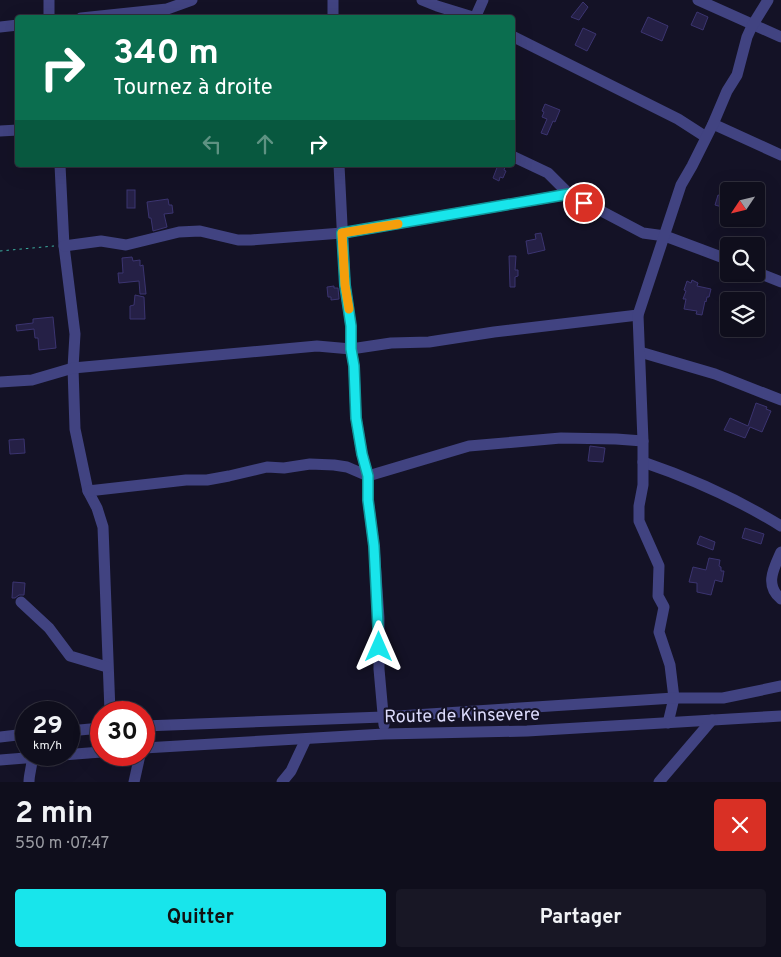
<!DOCTYPE html>
<html lang="fr">
<meta charset="utf-8">
<style>
:root{--surface:#0f0e1c;--page:#181725;--text:#f1f3f6;--muted:#9b9ca3;--line:#2f2e3b;--accent:#18e5eb}
body{margin:0;font-family:Overpass,sans-serif;background:var(--page);color:var(--text);height:100vh;display:flex;flex-direction:column;font-size:19px;white-space:nowrap}
*{box-sizing:border-box;margin:0}
p{font-size:16px;color:var(--muted)}
.icon{flex:none;width:28px;height:28px;fill:none;stroke:currentColor;stroke-width:2;stroke-linecap:round;stroke-linejoin:round}
.map{position:relative;height:782px;overflow:hidden}
.details{display:flex;flex-direction:column;background:var(--surface);flex:1}
.details>*{flex:none}
.guide{position:absolute;left:15px;top:15px;width:500px;height:152px;border-radius:5px;box-shadow:0 5px 20px #0002,0 0 0 1px var(--line);background:#0b6e4f;color:#fff;overflow:hidden}
.needle{width:32px;rotate:235deg}
.tools{position:absolute;left:720px;top:182px;display:grid;gap:10px}
.tools a{display:grid;place-items:center;width:45px;height:45px;border-radius:5px;background:var(--surface);box-shadow:0 5px 20px #0002,0 0 0 1px var(--line);font-size:25px}
.speed{position:absolute;left:15px;top:701px;display:flex;gap:10px;font-size:25px;font-weight:700;text-align:center}
.speed>*{display:grid;place-content:center;width:65px;height:65px;border-radius:50%;background:var(--surface);box-shadow:0 5px 20px #0002,0 0 0 1px var(--line);line-height:1}
.speed small{font-size:12px;font-weight:400}
.speed .limit{border:8px solid #d22;background:#fff;color:#111}
.pin{position:absolute;display:grid;place-items:center;width:42px;height:42px;color:#fff;margin:-21px;border:2px solid #fff;border-radius:50%;box-shadow:0 1px 5px #0007}
.me{position:absolute;width:55px;margin:-28px;rotate:0deg;stroke-linejoin:round;filter:drop-shadow(0 0 4px #0008)}
.turn{display:flex;align-items:center;gap:18px;height:105px;padding:0 15px;font-size:22px}
.turn .icon{width:65px;height:65px;stroke-width:2.5}
.turn b{display:block;font-size:35px;line-height:42px}
.lanes{display:flex;align-items:center;height:48px;padding:0 15px;background:#0003;justify-content:center;gap:25px;direction:ltr}
.lanes .off{opacity:.35}
.round{display:grid;place-items:center;flex:none;width:52px;height:52px;border-radius:5px;background:var(--page)}
.overview{display:flex;align-items:center;justify-content:space-between;height:85px;padding:0 15px}
h1{font-size:30px;font-weight:700;line-height:38px}
.cta{display:flex;gap:10px;margin-top:auto;padding:10px 15px}
.cta a{flex:1;height:58px;border-radius:5px;background:var(--accent);color:#111;font-size:20px;font-weight:700;line-height:58px;text-align:center}
.cta a+a{background:var(--page);color:var(--text)}
.map>svg:first-child{display:block}
.building{fill:#252046;stroke:#3b3470}
.lines{fill:none;stroke-linecap:round;stroke-linejoin:round}
.path{stroke:#3bafa0;stroke-width:1;stroke-dasharray:2.5 4;stroke-linecap:butt}
.minor{stroke:#414381;stroke-width:11}
.route-casing{stroke:#109599;stroke-width:12}
.route{stroke:#18e5eb;stroke-width:9}
.slow{stroke:#f59e0b;stroke-width:9}
.labels{text-anchor:middle;stroke-width:4.5;stroke-linejoin:round;paint-order:stroke}
.street-label{font-size:18px;fill:#dcdbfc;stroke:#141226}
</style>
<div class="map">
<svg width="781" height="782" viewBox="0 0 781 782">
<rect width="100%" height="100%" fill="#141226"/>
<!-- building -->
<g class="building">
<polygon points="583,2 588,7 579,20 571,17"/>
<polygon points="697,12 708,17 703,30 691,25"/>
<polygon points="648,17 668,26 662,41 641,32"/>
<polygon points="583,28 596,34 587,51 575,45"/>
<polygon points="545,104 560,110 555,122 553,121 547,135 541,133 547,119 542,117 544,112 542,111"/>
<polygon points="498,165 505,167 504,170 506,171 503,178 500,177 499,181 493,178"/>
<rect x="127" y="190" width="8" height="18"/>
<polygon points="724,190 729,192 729,209 715,205 718,195 722,196"/>
<polygon points="168,199 169,205 172,205 173,213 164,214 167,227 153,231 151,218 149,218 147,202"/>
<polygon points="541,233 545,250 528,254 526,241 536,239 535,234"/>
<polygon points="509,256 516,256 515,270 518,270 518,276 515,277 515,287 510,287"/>
<polygon points="132,257 133,261 140,260 140,266 143,265 146,294 140,294 139,281 119,283 118,273 123,273 122,258"/>
<polygon points="692,280 698,283 697,286 711,289 709,297 707,297 706,302 705,301 702,315 696,314 697,311 684,309 686,299 683,299 686,291 684,290 687,281 691,283"/>
<polygon points="334,286 334,288 338,288 339,299 331,300 331,297 328,297 327,287"/>
<polygon points="135,295 144,297 145,319 130,319 130,306 134,305"/>
<polygon points="53,317 56,348 39,350 38,338 35,338 34,329 17,331 16,325 33,323 33,319"/>
<polygon points="756,403 767,407 766,409 771,411 762,432 750,427 745,438 724,430 730,418 748,426"/>
<polygon points="24,439 25,453 10,454 9,440"/>
<polygon points="590,446 605,448 603,462 588,461"/>
<polygon points="745,528 764,534 761,544 742,538"/>
<polygon points="700,536 715,542 713,550 697,544"/>
<polygon points="709,558 720,560 719,566 721,567 721,571 724,571 722,582 715,580 711,595 697,592 697,583 689,582 693,567 706,570"/>
<polygon points="13,582 25,583 24,595 19,595 15,598 12,598"/>
</g>
<g class="lines">
<!-- path -->
<polyline class="path" points="0,251 54,246"/>
<!-- minor -->
<g class="minor">
<polyline points="333,0 333,18"/>
<polyline points="422,0 437,6 476,18"/>
<polyline points="698,0 781,37"/>
<polyline points="49,18 49,0"/>
<polyline points="81,18 167,9 192,0"/>
<polyline points="475,18 483,0"/>
<polyline points="0,27 18,25"/>
<polyline points="512,36 678,119 706,137"/>
<polyline points="713,124 781,155"/>
<polyline points="0,131 18,130"/>
<polyline points="512,156 548,173 569,194 643,233 665,236 729,260"/>
<polyline points="60,165 64,246 75,334 73,368 75,429 88,491 97,508 103,527 110,712"/>
<polyline points="339,165 345,285 351,327 351,349 354,366 356,418 362,454 368,476 368,500 374,546 379,618 379,669 384,725"/>
<polyline points="64,246 101,241 126,245 179,232 200,231 238,240 251,240 342,233 569,194"/>
<polyline points="756,272 781,282"/>
<polyline points="640,352 715,374 781,400"/>
<polyline points="0,382 32,380 73,368 317,346 351,349 391,343 429,342 494,332 638,315"/>
<path d="M643,462C690,478 739,500 781,526"/>
<polyline points="88,491 186,480 207,480 229,476 267,467 284,468 310,464 334,465 347,467 368,476 469,446 561,438 616,439 643,441"/>
<path d="M781,552C774,568 764,585 781,599"/>
<polyline points="21,602 49,628 70,656 107,667"/>
<polyline points="668,723 674,698 670,665 659,632 664,607 658,596 659,566 639,521 639,506 643,485 643,441 638,315 681,185 692,166 713,124 727,91 737,75 747,37 752,26 768,0"/>
<polyline points="144,726 383,717 674,698 723,698 781,686"/>
<polyline points="69,731 101,728"/>
<polyline points="0,737 26,734"/>
<polyline points="144,748 384,734 527,731 781,716"/>
<polyline points="0,760 101,752"/>
<path d="M29,782C29,774 32,767 32,759"/>
<polyline points="134,782 140,755"/>
<polyline points="282,782 291,771 306,739"/>
<polyline points="659,782 712,720"/>
</g>
</g>
<g class="lines">
<defs>
<polyline id="route" points="379,647 374,546 368,500 368,476 362,454 356,418 354,366 351,349 351,326 345,285 342,233 569,194 584,203"/>
</defs>
<!-- route casing -->
<use href="#route" class="route-casing"/>
<!-- route -->
<use href="#route" class="route"/>
<!-- slow -->
<polyline class="slow" points="349,309 345,285 342,233 398,224"/>
</g>
<g class="labels">
<!-- street labels -->
<g class="street-label">
<text transform="translate(462 715) rotate(-1)" y="6">Route de Kinsevere</text>
</g>
</g>
</svg>
<div class="tools">
<a><svg class="needle" viewBox="-14 -14 28 28"><path d="M0-13l5 13h-10z" fill="#e53935"/><path d="M0 13l5-13h-10z" fill="#9b9ca3"/></svg></a>
<a><svg class="icon" aria-label="search" viewBox="0 0 24 24"><circle cx="10" cy="10" r="6"/><path d="M15 15l6 6"/></svg></a>
<a><svg class="icon" aria-label="layers" viewBox="0 0 24 24"><path d="M12 4l9 5-9 5-9-5zM3 14l9 5 9-5"/></svg></a>
</div>
<div class="speed"><div>29<small>km/h</small></div><div class="limit">30</div></div>
<div class="pin" style="left:584px;top:203px;background:#d93025"><svg class="icon" aria-label="arrive" viewBox="0 0 24 24"><path d="M6 21V4h12l-3 4 3 4H6"/></svg></div>
<svg class="me" style="left:379px;top:647px" viewBox="-20 -20 40 40"><path d="M0-17L14 15 0 8-14 15z" fill="#18e5eb" stroke="#fff" stroke-width="4"/></svg>
<div class="guide">
<div class="turn"><svg class="icon" aria-label="right" viewBox="0 0 24 24"><path d="M7 20v-9h11M14 6l5 5-5 5"/></svg><div><b>340 m</b>Tournez à droite</div></div>
<div class="lanes"><svg class="icon off" aria-label="left" viewBox="0 0 24 24"><path d="M17 20v-9H6M10 6l-5 5 5 5"/></svg><svg class="icon off" aria-label="ahead" viewBox="0 0 24 24"><path d="M12 20V5M6 11l6-6 6 6"/></svg><svg class="icon" aria-label="right" viewBox="0 0 24 24"><path d="M7 20v-9h11M14 6l5 5-5 5"/></svg></div>
</div>
</div>
<section class="details">
<div class="overview"><div><h1>2 min</h1><p>550 m · 07:47</p></div><a class="round" style="background:#d93025;color:#fff"><svg class="icon" aria-label="close" viewBox="0 0 24 24"><path d="M6 6l12 12M18 6L6 18"/></svg></a></div>
<div class="cta"><a>Quitter</a><a>Partager</a></div>
</section>
